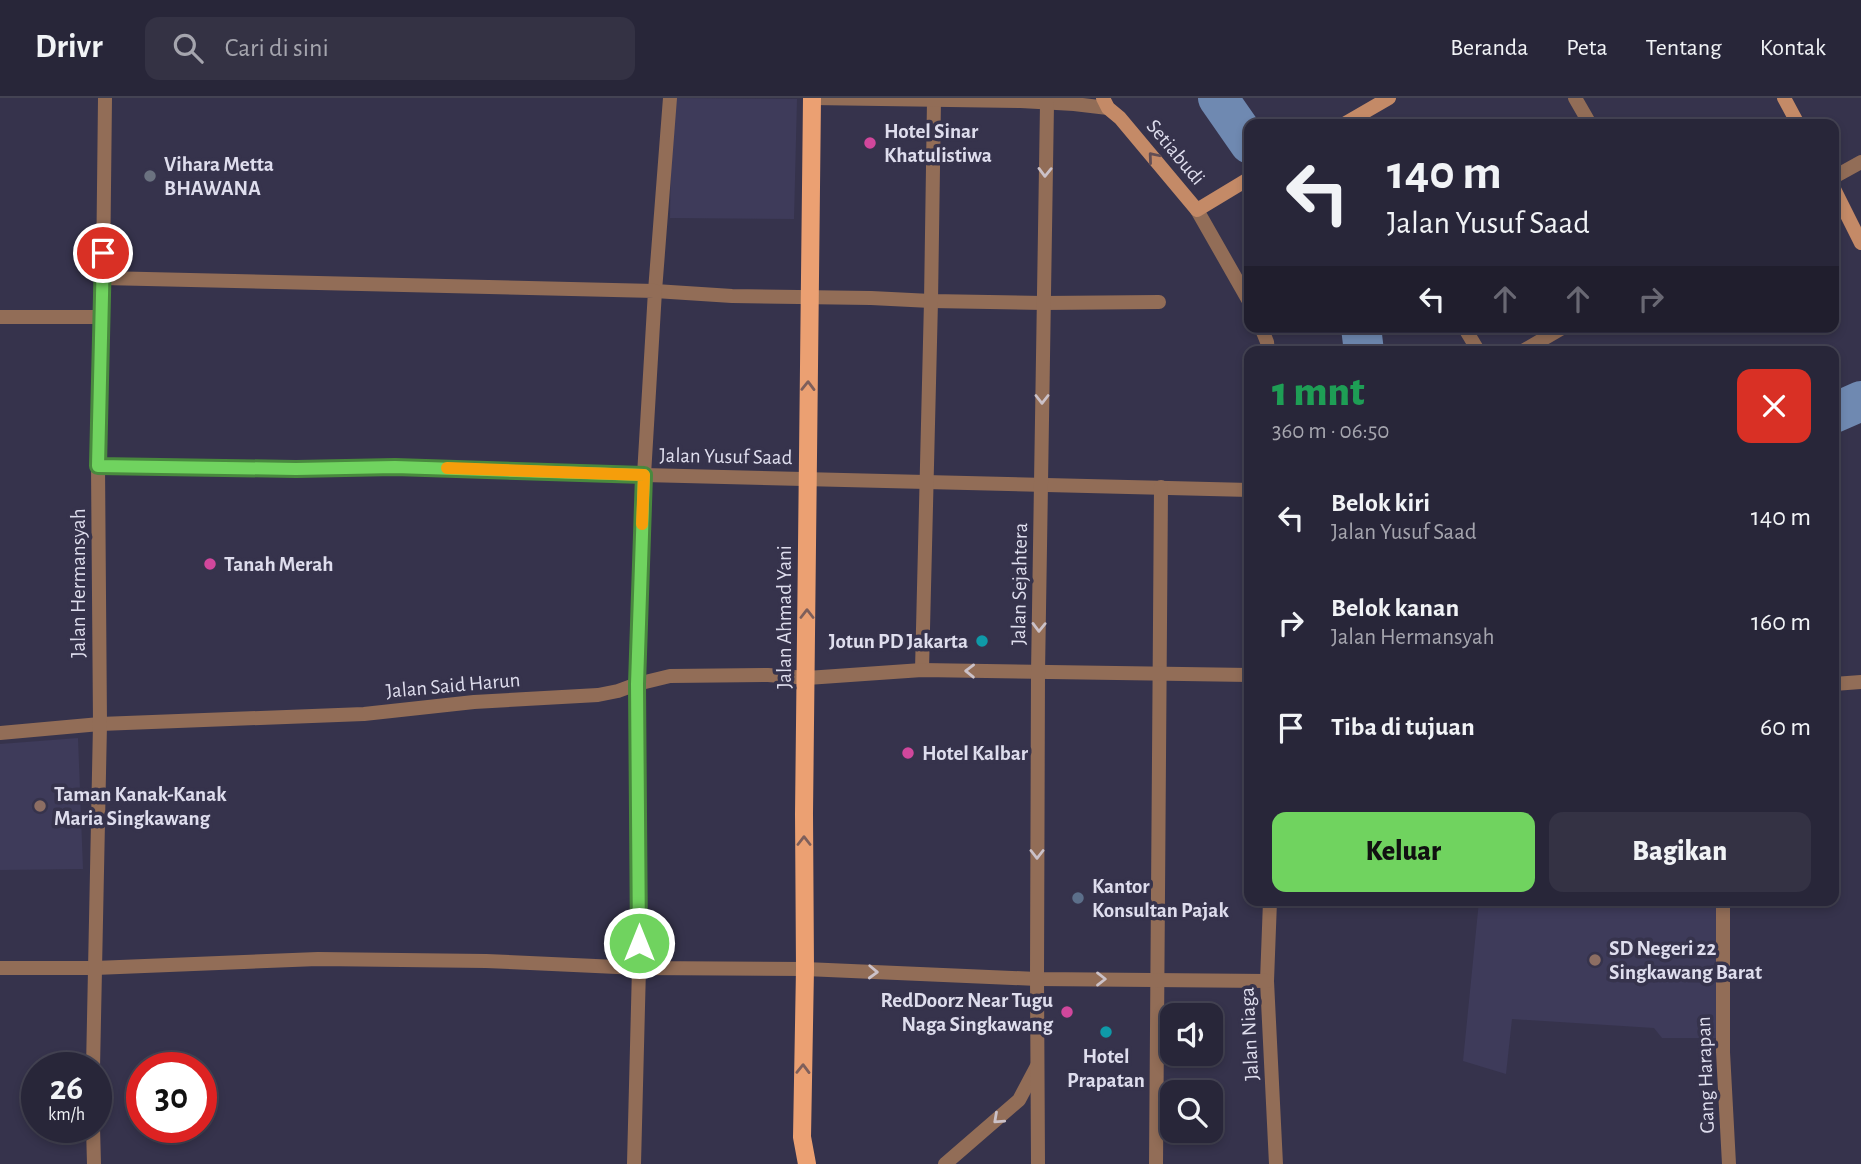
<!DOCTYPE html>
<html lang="id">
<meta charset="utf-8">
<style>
:root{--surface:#282639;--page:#343244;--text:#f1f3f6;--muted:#a5a5ae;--line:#444353;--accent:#70d35f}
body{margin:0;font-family:"Alegreya Sans",sans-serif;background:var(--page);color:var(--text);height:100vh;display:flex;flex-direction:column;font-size:26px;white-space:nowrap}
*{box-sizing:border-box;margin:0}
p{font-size:23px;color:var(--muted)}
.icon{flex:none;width:38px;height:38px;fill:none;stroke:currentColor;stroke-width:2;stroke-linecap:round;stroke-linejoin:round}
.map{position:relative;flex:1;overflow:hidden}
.details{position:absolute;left:1244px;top:248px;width:595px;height:560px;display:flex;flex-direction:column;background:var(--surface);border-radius:14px;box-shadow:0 4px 10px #0003,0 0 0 2px var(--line)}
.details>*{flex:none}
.guide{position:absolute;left:1244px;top:21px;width:595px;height:214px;border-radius:14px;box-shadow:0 4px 10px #0003,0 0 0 2px var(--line);background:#282639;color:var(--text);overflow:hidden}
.buttons{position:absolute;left:1160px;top:905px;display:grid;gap:14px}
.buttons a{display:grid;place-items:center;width:63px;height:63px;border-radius:14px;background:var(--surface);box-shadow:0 4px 10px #0003,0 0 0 2px var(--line);font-size:35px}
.speed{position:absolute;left:21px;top:954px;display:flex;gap:14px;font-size:35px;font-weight:700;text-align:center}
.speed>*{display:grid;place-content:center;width:91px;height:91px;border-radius:50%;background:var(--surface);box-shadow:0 4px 10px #0003,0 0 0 2px var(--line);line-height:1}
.speed small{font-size:18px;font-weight:400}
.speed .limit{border:10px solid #d22;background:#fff;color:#111}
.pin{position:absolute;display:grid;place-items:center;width:60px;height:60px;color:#fff;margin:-30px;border:4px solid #fff;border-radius:50%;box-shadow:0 2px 7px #0007}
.me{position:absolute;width:77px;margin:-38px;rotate:0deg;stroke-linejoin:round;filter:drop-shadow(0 0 5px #0008)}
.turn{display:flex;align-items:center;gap:24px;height:147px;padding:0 28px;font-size:32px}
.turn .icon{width:91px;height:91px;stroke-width:2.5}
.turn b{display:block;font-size:49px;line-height:60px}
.lanes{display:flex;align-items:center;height:66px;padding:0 28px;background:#0003;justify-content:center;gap:35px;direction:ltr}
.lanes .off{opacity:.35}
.round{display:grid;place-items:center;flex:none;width:74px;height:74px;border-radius:14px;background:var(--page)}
.headline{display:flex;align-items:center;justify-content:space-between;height:119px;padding:0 28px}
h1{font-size:42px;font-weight:800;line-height:52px;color:#1e9e55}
.primary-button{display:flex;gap:14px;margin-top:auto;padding:14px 28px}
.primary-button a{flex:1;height:80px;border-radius:14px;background:var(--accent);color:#111;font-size:28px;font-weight:800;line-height:80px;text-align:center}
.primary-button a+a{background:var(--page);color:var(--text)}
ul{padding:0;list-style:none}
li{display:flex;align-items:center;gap:21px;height:105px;padding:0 28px}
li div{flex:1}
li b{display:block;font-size:26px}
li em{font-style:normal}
header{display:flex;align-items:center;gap:42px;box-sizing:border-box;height:98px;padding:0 35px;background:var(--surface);border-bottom:2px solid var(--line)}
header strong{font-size:33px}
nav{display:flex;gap:38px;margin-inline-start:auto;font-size:24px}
.search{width:490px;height:63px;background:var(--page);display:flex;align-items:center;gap:18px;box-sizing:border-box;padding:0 24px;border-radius:14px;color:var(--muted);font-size:26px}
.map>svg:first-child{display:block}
.built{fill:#3e3b5a}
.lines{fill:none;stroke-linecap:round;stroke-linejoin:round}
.river{stroke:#6f89b1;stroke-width:40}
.minor{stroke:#926d57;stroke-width:14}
.tertiary{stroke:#926d57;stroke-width:14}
.secondary{stroke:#c48a67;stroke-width:14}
.primary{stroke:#eba072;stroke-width:18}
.oneway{stroke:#614d54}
.oneway2{stroke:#cbc1c8}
.oneway3{stroke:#7e5f5b}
.route-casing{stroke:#49893e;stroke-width:18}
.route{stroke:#70d35f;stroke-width:12}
.slow{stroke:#f59e0b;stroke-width:12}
.hotel-dot{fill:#d1479c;stroke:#36334c;stroke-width:2.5}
.worship-dot{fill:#6b7280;stroke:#36334c;stroke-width:2.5}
.culture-dot{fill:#0f9aa8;stroke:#36334c;stroke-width:2.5}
.education-dot{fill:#8d6e63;stroke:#36334c;stroke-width:2.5}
.service-dot{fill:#5c6f8a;stroke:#36334c;stroke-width:2.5}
.labels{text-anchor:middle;stroke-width:7;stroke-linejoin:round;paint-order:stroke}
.poi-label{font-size:21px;font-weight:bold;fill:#dedded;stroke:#36334c;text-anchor:start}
.street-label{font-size:21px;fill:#dedded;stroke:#36334c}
</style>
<header>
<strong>Drivr</strong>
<div class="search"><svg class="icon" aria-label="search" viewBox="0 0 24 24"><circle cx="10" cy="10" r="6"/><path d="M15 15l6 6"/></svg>Cari di sini</div>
<nav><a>Beranda</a><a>Peta</a><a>Tentang</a><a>Kontak</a></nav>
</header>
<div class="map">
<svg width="1861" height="1066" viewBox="0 0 1861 1066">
<rect width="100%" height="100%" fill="#36334c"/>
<!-- built -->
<g class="built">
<polygon points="672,0 797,1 794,121 670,120"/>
<polygon points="78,640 83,771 0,772 0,646"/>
<polygon points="1479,803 1718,803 1716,940 1662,940 1654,930 1512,921 1506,976 1463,963"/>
</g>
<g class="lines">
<!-- river -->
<g class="river">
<polyline points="1218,0 1250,46"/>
<polyline points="1361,229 1364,254"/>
<polyline points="1834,315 1861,303"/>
</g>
<!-- minor -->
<g class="minor">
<polyline points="670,0 655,193 732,198 871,200 931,203 1043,205 1159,204"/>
<polyline points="1834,79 1861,64"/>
<polyline points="103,180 655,193 644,377 637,586 639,870 634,1066"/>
<polyline points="0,219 101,219"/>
<polyline points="1464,229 1479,254"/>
<polyline points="1521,254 1564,229"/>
<polyline points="98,368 321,371 395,369 644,377 1250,392"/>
<polyline points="922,572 931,203 934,2"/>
<polyline points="0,635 100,626 364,616 474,604 598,597 618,593 637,586 670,578 768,577 807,580"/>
<polyline points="1723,803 1723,954 1729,1066"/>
<polyline points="0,870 95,870 318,861 486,863 639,870 805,871"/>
<polyline points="1156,1066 1161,389"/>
</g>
<!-- tertiary -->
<g class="tertiary">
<polyline points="812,0 1021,3 1074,6 1108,10"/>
<polyline points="1575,0 1590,26"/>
<polyline points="1197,112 1250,205"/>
<polyline points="1261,229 1267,244 1268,254"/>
<polyline points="807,580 922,572 1250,577"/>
<polyline points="1834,586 1861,584"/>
<polyline points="1270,803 1267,883 1276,1066"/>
<polyline points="805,871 1037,881 1267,883"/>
<polyline points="93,970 100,626 98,368 101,219 103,180 105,0"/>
<polyline points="93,1029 94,1066"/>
<polyline points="945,1066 1019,1002 1037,968"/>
<polyline points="1038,1066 1037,881 1038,575 1047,6"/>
</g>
<!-- secondary -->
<g class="secondary">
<polyline points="1103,0 1108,10 1120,20 1197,112 1250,80"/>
<polyline points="1784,0 1798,26"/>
<polyline points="1344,26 1389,0"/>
<polyline points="1834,91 1861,145"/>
</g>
<!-- primary -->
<polyline class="primary" points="807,1066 802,1039 805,871 804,716 812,0"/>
</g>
<!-- one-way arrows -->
<defs><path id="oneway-chevron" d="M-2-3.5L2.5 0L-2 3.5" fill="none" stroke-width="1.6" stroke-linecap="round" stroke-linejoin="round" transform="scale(1.75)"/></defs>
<use class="oneway" href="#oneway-chevron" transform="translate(1153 59) rotate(-130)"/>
<g class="oneway2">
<use href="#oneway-chevron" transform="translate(1045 74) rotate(91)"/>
<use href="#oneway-chevron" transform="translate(1042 301) rotate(90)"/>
<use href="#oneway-chevron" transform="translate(1039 529) rotate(91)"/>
<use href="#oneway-chevron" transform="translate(970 573) rotate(-179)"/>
<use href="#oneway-chevron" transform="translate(1037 756) rotate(90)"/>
<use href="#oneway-chevron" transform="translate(873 874) rotate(2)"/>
<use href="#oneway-chevron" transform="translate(1101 881)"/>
<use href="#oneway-chevron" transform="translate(998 1021) rotate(138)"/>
</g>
<g class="oneway3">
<use href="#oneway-chevron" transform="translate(808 288) rotate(-89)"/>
<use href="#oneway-chevron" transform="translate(807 516) rotate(-90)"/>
<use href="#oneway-chevron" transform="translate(804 743) rotate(-90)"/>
<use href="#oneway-chevron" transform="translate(803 971) rotate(-89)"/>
</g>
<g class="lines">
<defs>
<polyline id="route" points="103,155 98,368 296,371 395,369 644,377 637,586 639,845"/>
</defs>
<!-- route casing -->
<use href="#route" class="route-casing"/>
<!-- route -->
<use href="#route" class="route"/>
<!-- slow -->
<polyline class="slow" points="447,370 644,377 642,426"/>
</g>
<!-- markers -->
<g class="hotel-dot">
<circle cx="870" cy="45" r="7"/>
<circle cx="210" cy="466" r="7"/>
<circle cx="908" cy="655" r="7"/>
<circle cx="1067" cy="914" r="7"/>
</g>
<circle class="worship-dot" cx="150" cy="78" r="7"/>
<g class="culture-dot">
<circle cx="982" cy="543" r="7"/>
<circle cx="1106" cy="934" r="7"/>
</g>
<g class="education-dot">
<circle cx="40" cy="708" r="7"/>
<circle cx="1595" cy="862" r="7"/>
</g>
<circle class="service-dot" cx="1078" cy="800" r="7"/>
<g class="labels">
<!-- poi labels -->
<g class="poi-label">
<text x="884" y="40">Hotel Sinar<tspan x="884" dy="24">Khatulistiwa</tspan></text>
<text x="164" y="73">Vihara Metta<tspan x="164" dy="24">BHAWANA</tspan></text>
<text x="224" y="473">Tanah Merah</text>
<text x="968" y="550" text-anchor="end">Jotun PD Jakarta</text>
<text x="922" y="662">Hotel Kalbar</text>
<text x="54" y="703">Taman Kanak-Kanak<tspan x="54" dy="24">Maria Singkawang</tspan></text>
<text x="1092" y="795">Kantor<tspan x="1092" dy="24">Konsultan Pajak</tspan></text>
<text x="1609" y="857">SD Negeri 22<tspan x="1609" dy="24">Singkawang Barat</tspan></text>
<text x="1053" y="909" text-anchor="end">RedDoorz Near Tugu<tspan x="1053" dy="24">Naga Singkawang</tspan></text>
<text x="1106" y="965" text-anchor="middle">Hotel<tspan x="1106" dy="24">Prapatan</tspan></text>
</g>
<!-- street labels -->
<g class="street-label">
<text transform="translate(1176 54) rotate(50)" y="7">Setiabudi</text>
<text transform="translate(726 358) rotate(1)" y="7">Jalan Yusuf Saad</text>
<text transform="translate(78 485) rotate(-90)" y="7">Jalan Hermansyah</text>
<text transform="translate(1019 486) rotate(-89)" y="7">Jalan Sejahtera</text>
<text transform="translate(784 519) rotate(-90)" y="7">Jalan Ahmad Yani</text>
<text transform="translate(453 587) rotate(-5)" y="7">Jalan Said Harun</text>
<text transform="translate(1249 936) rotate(-93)" y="7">Jalan Niaga</text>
<text transform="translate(1705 977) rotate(-92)" y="7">Gang Harapan</text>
</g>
</g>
</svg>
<div class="buttons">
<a><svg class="icon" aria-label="sound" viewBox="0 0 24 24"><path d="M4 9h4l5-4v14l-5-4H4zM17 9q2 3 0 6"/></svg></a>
<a><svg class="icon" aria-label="search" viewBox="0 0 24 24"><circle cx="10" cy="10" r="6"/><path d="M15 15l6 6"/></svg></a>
</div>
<div class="speed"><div>26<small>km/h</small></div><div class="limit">30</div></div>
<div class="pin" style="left:103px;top:155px;background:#d93025"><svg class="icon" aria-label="arrive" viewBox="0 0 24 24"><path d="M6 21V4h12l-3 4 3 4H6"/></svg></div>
<svg class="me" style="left:639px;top:845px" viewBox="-20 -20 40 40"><circle r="17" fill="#70d35f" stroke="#fff" stroke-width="3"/><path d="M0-11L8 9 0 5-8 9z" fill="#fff"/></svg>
<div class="guide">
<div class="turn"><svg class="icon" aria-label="left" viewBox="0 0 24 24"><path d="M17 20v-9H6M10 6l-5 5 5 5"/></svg><div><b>140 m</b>Jalan Yusuf Saad</div></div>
<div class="lanes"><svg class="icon" aria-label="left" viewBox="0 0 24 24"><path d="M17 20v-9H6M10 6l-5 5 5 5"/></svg><svg class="icon off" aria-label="ahead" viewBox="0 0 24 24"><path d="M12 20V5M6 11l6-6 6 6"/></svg><svg class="icon off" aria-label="ahead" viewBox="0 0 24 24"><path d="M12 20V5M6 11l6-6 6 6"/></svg><svg class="icon off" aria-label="right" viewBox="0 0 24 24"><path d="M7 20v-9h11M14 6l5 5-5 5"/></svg></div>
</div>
<section class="details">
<div class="headline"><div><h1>1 mnt</h1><p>360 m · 06:50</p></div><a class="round" style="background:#d93025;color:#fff"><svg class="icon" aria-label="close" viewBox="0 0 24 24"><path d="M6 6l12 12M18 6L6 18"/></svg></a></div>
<ul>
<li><svg class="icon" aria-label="left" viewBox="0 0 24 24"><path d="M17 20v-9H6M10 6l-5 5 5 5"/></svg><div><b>Belok kiri</b><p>Jalan Yusuf Saad</p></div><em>140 m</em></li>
<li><svg class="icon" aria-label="right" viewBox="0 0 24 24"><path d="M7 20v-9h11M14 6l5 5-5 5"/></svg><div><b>Belok kanan</b><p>Jalan Hermansyah</p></div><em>160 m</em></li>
<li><svg class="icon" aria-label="arrive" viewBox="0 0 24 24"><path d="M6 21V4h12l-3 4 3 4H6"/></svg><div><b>Tiba di tujuan</b></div><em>60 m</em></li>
</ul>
<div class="primary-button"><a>Keluar</a><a>Bagikan</a></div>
</section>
</div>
